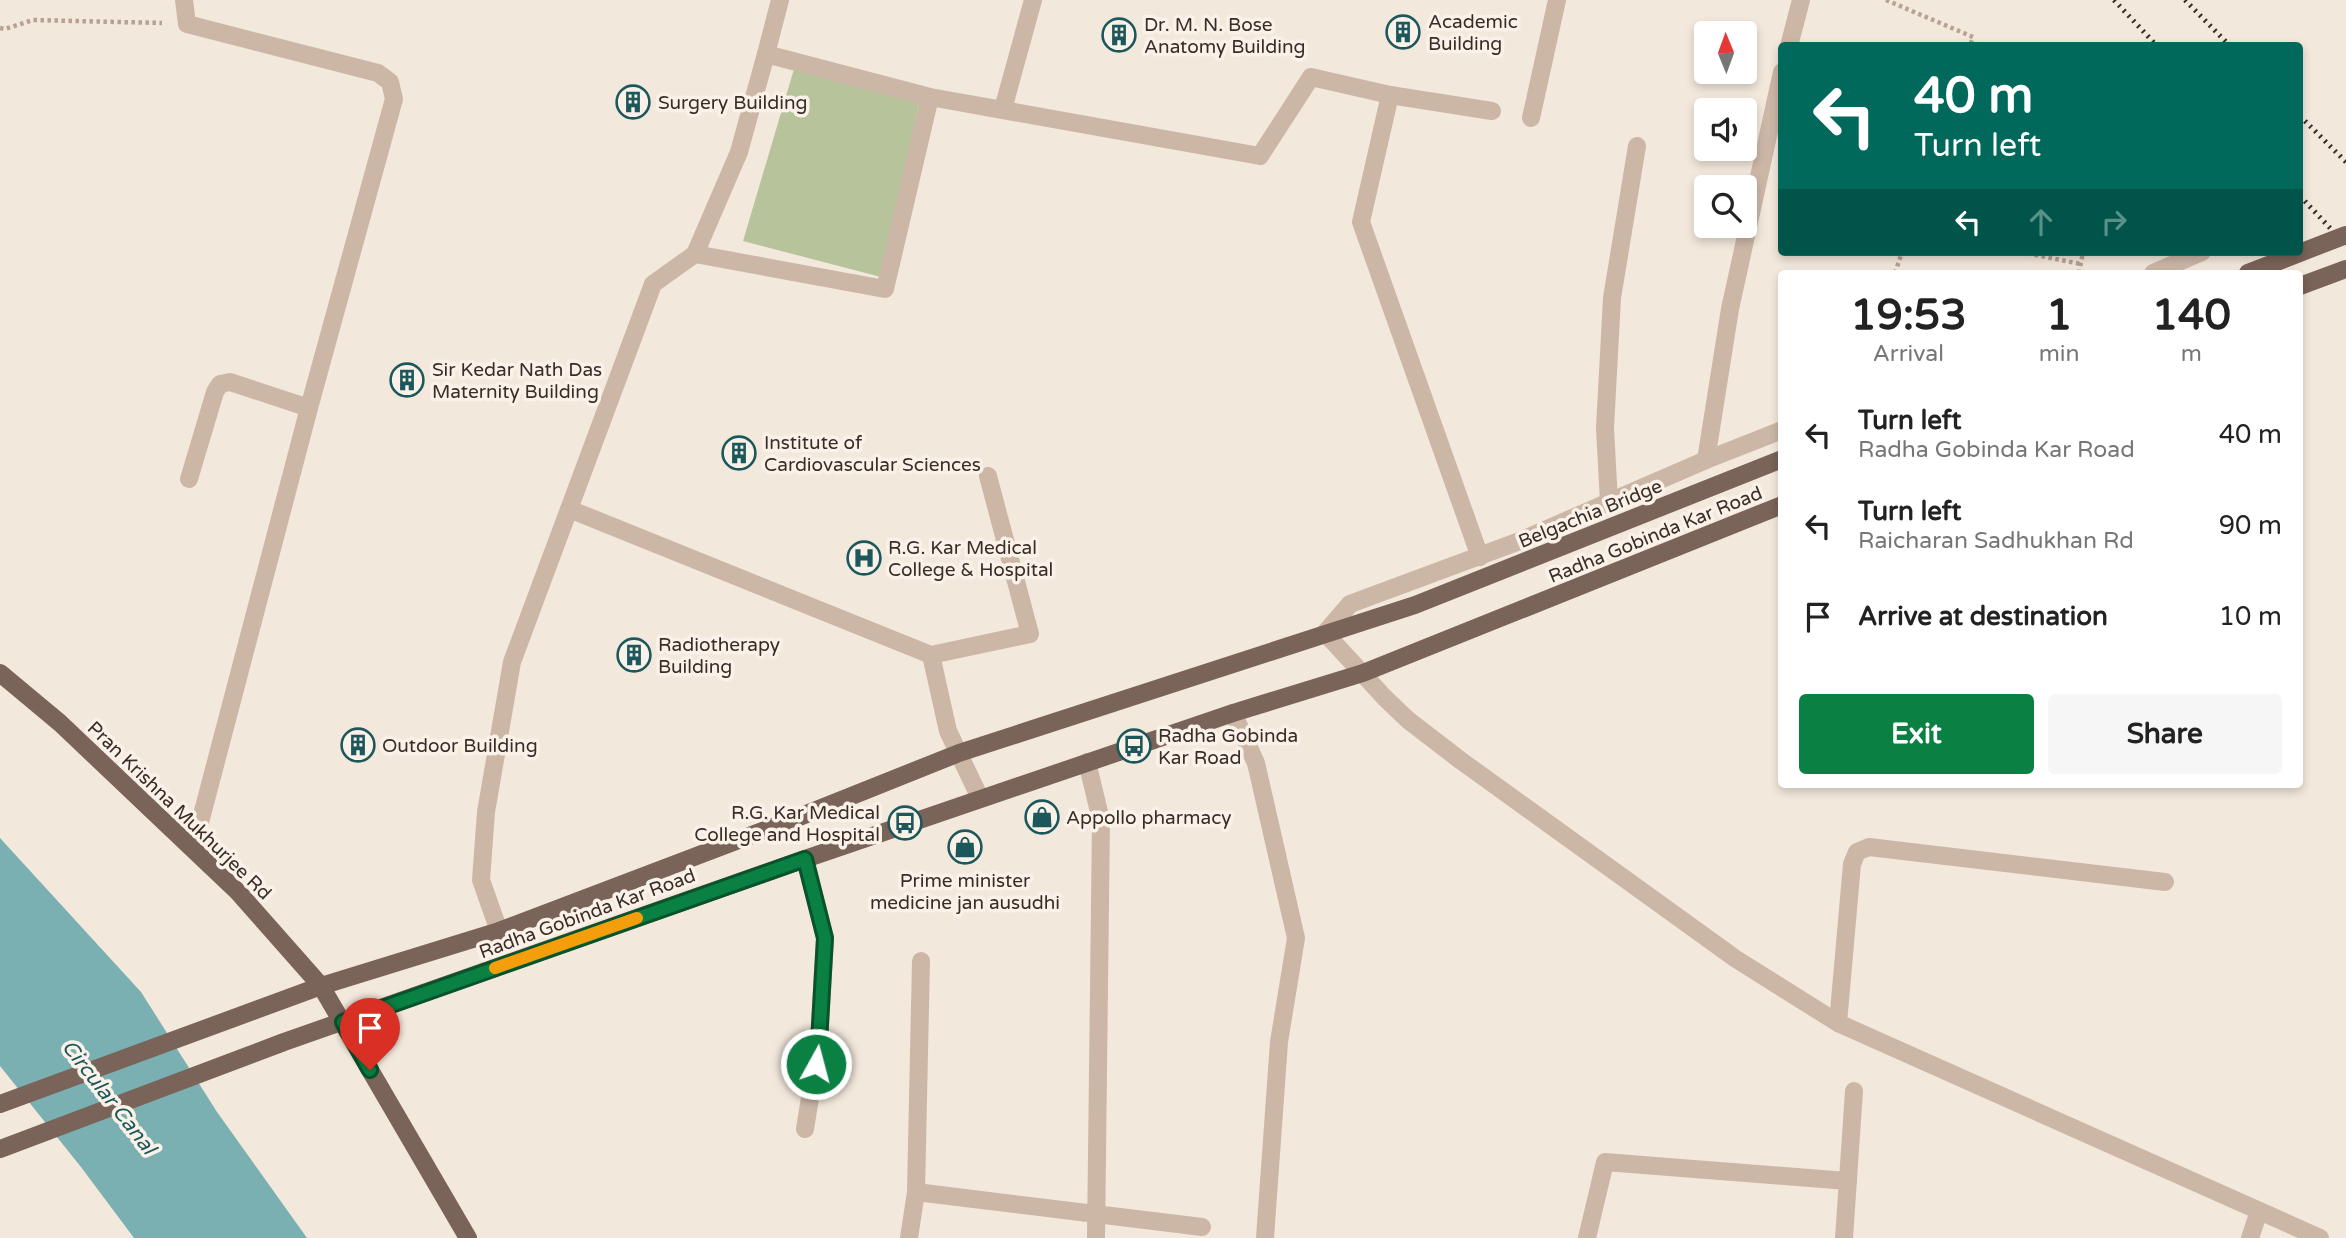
<!DOCTYPE html>
<style>
:root{--surface:#fff;--page:#f6f6f6;--text:#222;--muted:#767676;--accent:#0b8043}
body{margin:0;font-family:"Varela Round",sans-serif;background:var(--page);color:var(--text);height:100vh;display:flex;flex-direction:column;font-size:26px;white-space:nowrap}
*{box-sizing:border-box;margin:0}
p{font-size:23px;color:var(--muted)}
.icon{flex:none;width:38px;height:38px;fill:none;stroke:currentColor;stroke-width:2;stroke-linecap:round;stroke-linejoin:round}
.map{position:relative;flex:1;overflow:hidden}
.panel{position:absolute;left:1778px;top:270px;width:525px;height:518px;display:flex;flex-direction:column;background:var(--surface);border-radius:7px;box-shadow:0 4px 10px #0003}
.panel>*{flex:none}
.banner{position:absolute;left:1778px;top:42px;width:525px;height:214px;border-radius:7px;box-shadow:0 4px 10px #0003;background:#00695c;color:#fff;overflow:hidden}
.needle{width:46px;rotate:359deg}
.controls{position:absolute;left:1694px;top:21px;display:grid;gap:14px}
.controls a{display:grid;place-items:center;width:63px;height:63px;border-radius:7px;background:var(--surface);box-shadow:0 4px 10px #0003;font-size:35px}
.pin{position:absolute;display:grid;place-items:center;width:60px;height:60px;color:#fff;margin:-72px -30px;border-radius:50% 50% 50% 0;rotate:-45deg;box-shadow:0 0 7px #0007}
.pin .icon{rotate:45deg}
.me{position:absolute;width:77px;margin:-38px;rotate:7deg;stroke-linejoin:round;filter:drop-shadow(0 0 5px #0008)}
.turn{display:flex;align-items:center;gap:24px;height:147px;padding:0 21px;font-size:32px}
.turn .icon{width:91px;height:91px;stroke-width:2.5}
.turn b{display:block;font-size:49px;line-height:60px}
.lanes{display:flex;align-items:center;height:66px;padding:0 21px;background:#0003;justify-content:center;gap:35px;direction:ltr}
.lanes .off{opacity:.35}
.eta{display:flex;justify-content:space-evenly;align-items:center;height:119px;text-align:center}
.eta b{font-size:42px;font-weight:800;line-height:49px}
.primary-button{display:flex;gap:14px;margin-top:auto;padding:14px 21px}
.primary-button a{flex:1;height:80px;border-radius:7px;background:var(--accent);color:#fff;font-size:28px;font-weight:800;line-height:80px;text-align:center}
.primary-button a+a{background:var(--page);color:var(--text)}
ul{padding:0;list-style:none}
li{display:flex;align-items:center;gap:21px;height:91px;padding:0 21px}
li div{flex:1}
li b{display:block;font-size:26px}
li em{font-style:normal}
.map>svg:first-child{display:block}
.green{fill:#b6c39b}
.water{fill:#7ab0b1}
.lines{fill:none;stroke-linecap:round;stroke-linejoin:round}
.path{stroke:#b7a191;stroke-width:4.5;stroke-dasharray:3.5 3.5;stroke-linecap:butt}
.minor{stroke:#ccb7a7;stroke-width:18}
.major{stroke:#7a6358;stroke-width:18}
.rail{stroke:#382d28;stroke-width:5;stroke-dasharray:2 5;stroke-linecap:butt}
.major-bridge{stroke:#7a6358;stroke-width:18}
.route-casing{stroke:#07532c;stroke-width:18}
.route{stroke:#0b8043;stroke-width:12}
.slow{stroke:#f59e0b;stroke-width:12}
.labels{text-anchor:middle;stroke-width:7;stroke-linejoin:round;paint-order:stroke}
.poi-label{font-size:19px;fill:#382d28;stroke:#faf2e8;text-anchor:start}
.street-label{font-size:19px;fill:#382d28;stroke:#faf2e8}
.water-label{font-size:21px;font-style:italic;fill:#1c585b;stroke:#faf2e8}
</style>
<div class="map">
<svg width="2346" height="1238" viewBox="0 0 2346 1238">
<rect width="100%" height="100%" fill="#f3e8dc"/>
<!-- green -->
<polygon class="green" points="794,69 920,100 881,277 743,241"/>
<!-- water -->
<polygon class="water" points="0,838 141,992 217,1112 307,1238 134,1238 81,1167 0,1066"/>
<g class="lines">
<!-- path -->
<g class="path">
<polyline points="1886,0 1973,37 1970,46"/>
<polyline points="0,28 5,29 33,20 162,23"/>
<polyline points="2021,252 2081,264"/>
<polyline points="1895,273 1902,252"/>
<polyline points="2079,273 2083,252"/>
</g>
<!-- minor -->
<g class="minor">
<polyline points="184,0 187,24 378,73 390,82 394,99 309,408 193,849"/>
<polyline points="1789,46 1801,0"/>
<polyline points="766,54 780,0"/>
<polyline points="1390,95 1361,222 1480,557"/>
<polyline points="1003,109 1033,0"/>
<polyline points="1531,118 1557,0"/>
<polyline points="695,254 739,152 766,54 930,97 1260,156 1311,77 1390,95 1492,111"/>
<polyline points="2153,273 2202,252"/>
<polyline points="1782,430 1706,460 1517,542 1350,604 1325,633 1385,698 1408,720 1460,760 1736,959 1838,1023 2320,1238"/>
<polyline points="1706,460 1730,309 1782,72"/>
<polyline points="189,479 215,392 220,384 230,382 309,408"/>
<polyline points="1609,502 1605,428 1612,298 1637,146"/>
<polyline points="569,509 931,655 948,731 980,798"/>
<polyline points="931,655 1030,634 988,476"/>
<polyline points="1233,713 1256,763 1296,938 1279,1042 1265,1238"/>
<polyline points="1087,762 1101,820 1096,1238"/>
<polyline points="805,859 825,938 819,1042 805,1129"/>
<polyline points="499,931 481,880 486,812 512,662 653,284 695,254 885,289 930,97"/>
<polyline points="1838,1023 1852,864 1857,852 1869,847 2165,882"/>
<polyline points="916,1192 1202,1227"/>
<polyline points="909,1238 916,1192 921,961"/>
<polyline points="1587,1238 1605,1162 1848,1181"/>
<polyline points="1844,1238 1854,1091"/>
<polyline points="2250,1238 2259,1211"/>
</g>
<!-- major -->
<g class="major">
<polyline points="2300,286 2346,269"/>
<polyline points="0,673 60,723 238,892 321,986 468,1238"/>
<polyline points="0,1104 321,986 499,931 794,819 959,753 1415,605 1782,459"/>
<polyline points="0,1149 284,1042 805,859 1233,713 1363,673 1782,505"/>
</g>
<!-- rail -->
<g class="rail">
<polyline points="2114,0 2157,46"/>
<polyline points="2185,0 2230,46"/>
<polyline points="2300,116 2346,162"/>
<polyline points="2300,196 2346,245"/>
</g>
<!-- major-bridge -->
<polyline class="major-bridge" points="2248,273 2346,235"/>
</g>
<g class="lines">
<defs>
<polyline id="route" points="370,1070 343,1022 805,859 825,938 819,1042 816,1064"/>
</defs>
<!-- route casing -->
<use href="#route" class="route-casing"/>
<!-- route -->
<use href="#route" class="route"/>
<!-- slow -->
<polyline class="slow" points="495,968 637,918"/>
</g>
<!-- icons -->
<defs>
<symbol id="building-ring" viewBox="-11 -11 22 22"><circle r="9.5" fill="#faf2e8" stroke="#1c585b" stroke-width="1.5"/><path d="M-4-6H4V6H1V3H-1V6H-4ZM-2.5-4.3h1.7v1.8h-1.7ZM.8-4.3h1.7v1.8H.8ZM-2.5-1h1.7V.8h-1.7ZM.8-1h1.7V.8H.8Z" fill="#1c585b"/></symbol>
<symbol id="hospital-ring" viewBox="-11 -11 22 22"><circle r="9.5" fill="#faf2e8" stroke="#1c585b" stroke-width="1.5"/><path d="M-5-5h3v3.5h4V-5h3V5h-3V1.5h-4V5h-3Z" fill="#1c585b"/></symbol>
<symbol id="bus-ring" viewBox="-11 -11 22 22"><circle r="9.5" fill="#faf2e8" stroke="#1c585b" stroke-width="1.5"/><path d="M-5-6H5V4H4V6H2V4H-2V6H-4V4H-5ZM-3.5-4V0h7V-4ZM-3.5 1.2v1.5H-2V1.2ZM2 1.2v1.5H3.5V1.2Z" fill="#1c585b"/></symbol>
<symbol id="shop-ring" viewBox="-11 -11 22 22"><circle r="9.5" fill="#faf2e8" stroke="#1c585b" stroke-width="1.5"/><path d="M-5-2.5h2.3a2.7 3.5 0 0 1 5.4 0H5L5.5 6h-11ZM-1.5-2.5h3a1.5 2.3 0 0 0-3 0Z" fill="#1c585b"/></symbol>
</defs>
<g fill-rule="evenodd">
<use href="#building-ring" x="1384" y="13" width="38" height="38"/>
<use href="#building-ring" x="1100" y="16" width="38" height="38"/>
<use href="#building-ring" x="614" y="83" width="38" height="38"/>
<use href="#building-ring" x="388" y="361" width="38" height="38"/>
<use href="#building-ring" x="720" y="434" width="38" height="38"/>
<use href="#hospital-ring" x="845" y="539" width="38" height="38"/>
<use href="#building-ring" x="615" y="636" width="38" height="38"/>
<use href="#building-ring" x="339" y="726" width="38" height="38"/>
<use href="#bus-ring" x="1115" y="727" width="38" height="38"/>
<use href="#shop-ring" x="1023" y="798" width="38" height="38"/>
<use href="#bus-ring" x="886" y="804" width="38" height="38"/>
<use href="#shop-ring" x="946" y="828" width="38" height="38"/>
</g>
<g class="labels">
<!-- poi labels -->
<g class="poi-label">
<text x="1428" y="28">Academic<tspan x="1428" dy="22">Building</tspan></text>
<text x="1144" y="31">Dr. M. N. Bose<tspan x="1144" dy="22">Anatomy Building</tspan></text>
<text x="658" y="109">Surgery Building</text>
<text x="432" y="376">Sir Kedar Nath Das<tspan x="432" dy="22">Maternity Building</tspan></text>
<text x="764" y="449">Institute of<tspan x="764" dy="22">Cardiovascular Sciences</tspan></text>
<text x="888" y="554">R.G. Kar Medical<tspan x="888" dy="22">College &amp; Hospital</tspan></text>
<text x="658" y="651">Radiotherapy<tspan x="658" dy="22">Building</tspan></text>
<text x="1158" y="742">Radha Gobinda<tspan x="1158" dy="22">Kar Road</tspan></text>
<text x="382" y="752">Outdoor Building</text>
<text x="880" y="819" text-anchor="end">R.G. Kar Medical<tspan x="880" dy="22">College and Hospital</tspan></text>
<text x="1066" y="824">Appollo pharmacy</text>
<text x="965" y="887" text-anchor="middle">Prime minister<tspan x="965" dy="22">medicine jan ausudhi</tspan></text>
</g>
<!-- street labels -->
<g class="street-label">
<text transform="translate(1590 513) rotate(-22)" y="7">Belgachia Bridge</text>
<text transform="translate(1655 534) rotate(-22)" y="7">Radha Gobinda Kar Road</text>
<text transform="translate(180 810) rotate(44)" y="7">Pran Krishna Mukhurjee Rd</text>
<text transform="translate(587 913) rotate(-20)" y="7">Radha Gobinda Kar Road</text>
</g>
<!-- water labels -->
<g class="water-label">
<text transform="translate(109 1097) rotate(52)" y="7">Circular Canal</text>
</g>
</g>
</svg>
<div class="controls">
<a><svg class="needle" viewBox="-14 -14 28 28"><path d="M0-13l5 13h-10z" fill="#e53935"/><path d="M0 13l5-13h-10z" fill="#767676"/></svg></a>
<a><svg class="icon" aria-label="sound" viewBox="0 0 24 24"><path d="M4 9h4l5-4v14l-5-4H4zM17 9q2 3 0 6"/></svg></a>
<a><svg class="icon" aria-label="search" viewBox="0 0 24 24"><circle cx="10" cy="10" r="6"/><path d="M15 15l6 6"/></svg></a>
</div>
<div class="pin" style="left:370px;top:1070px;background:#d93025"><svg class="icon" aria-label="arrive" viewBox="0 0 24 24"><path d="M6 21V4h12l-3 4 3 4H6"/></svg></div>
<svg class="me" style="left:816px;top:1064px" viewBox="-20 -20 40 40"><circle r="17" fill="#0b8043" stroke="#fff" stroke-width="3"/><path d="M0-11L8 9 0 5-8 9z" fill="#fff"/></svg>
<div class="banner">
<div class="turn"><svg class="icon" aria-label="left" viewBox="0 0 24 24"><path d="M17 20v-9H6M10 6l-5 5 5 5"/></svg><div><b>40 m</b>Turn left</div></div>
<div class="lanes"><svg class="icon" aria-label="left" viewBox="0 0 24 24"><path d="M17 20v-9H6M10 6l-5 5 5 5"/></svg><svg class="icon off" aria-label="ahead" viewBox="0 0 24 24"><path d="M12 20V5M6 11l6-6 6 6"/></svg><svg class="icon off" aria-label="right" viewBox="0 0 24 24"><path d="M7 20v-9h11M14 6l5 5-5 5"/></svg></div>
</div>
<section class="panel">
<div class="eta">
<div><b>19:53</b><p>Arrival</p></div>
<div><b>1</b><p>min</p></div>
<div><b>140</b><p>m</p></div>
</div>
<ul>
<li><svg class="icon" aria-label="left" viewBox="0 0 24 24"><path d="M17 20v-9H6M10 6l-5 5 5 5"/></svg><div><b>Turn left</b><p>Radha Gobinda Kar Road</p></div><em>40 m</em></li>
<li><svg class="icon" aria-label="left" viewBox="0 0 24 24"><path d="M17 20v-9H6M10 6l-5 5 5 5"/></svg><div><b>Turn left</b><p>Raicharan Sadhukhan Rd</p></div><em>90 m</em></li>
<li><svg class="icon" aria-label="arrive" viewBox="0 0 24 24"><path d="M6 21V4h12l-3 4 3 4H6"/></svg><div><b>Arrive at destination</b></div><em>10 m</em></li>
</ul>
<div class="primary-button"><a>Exit</a><a>Share</a></div>
</section>
</div>
